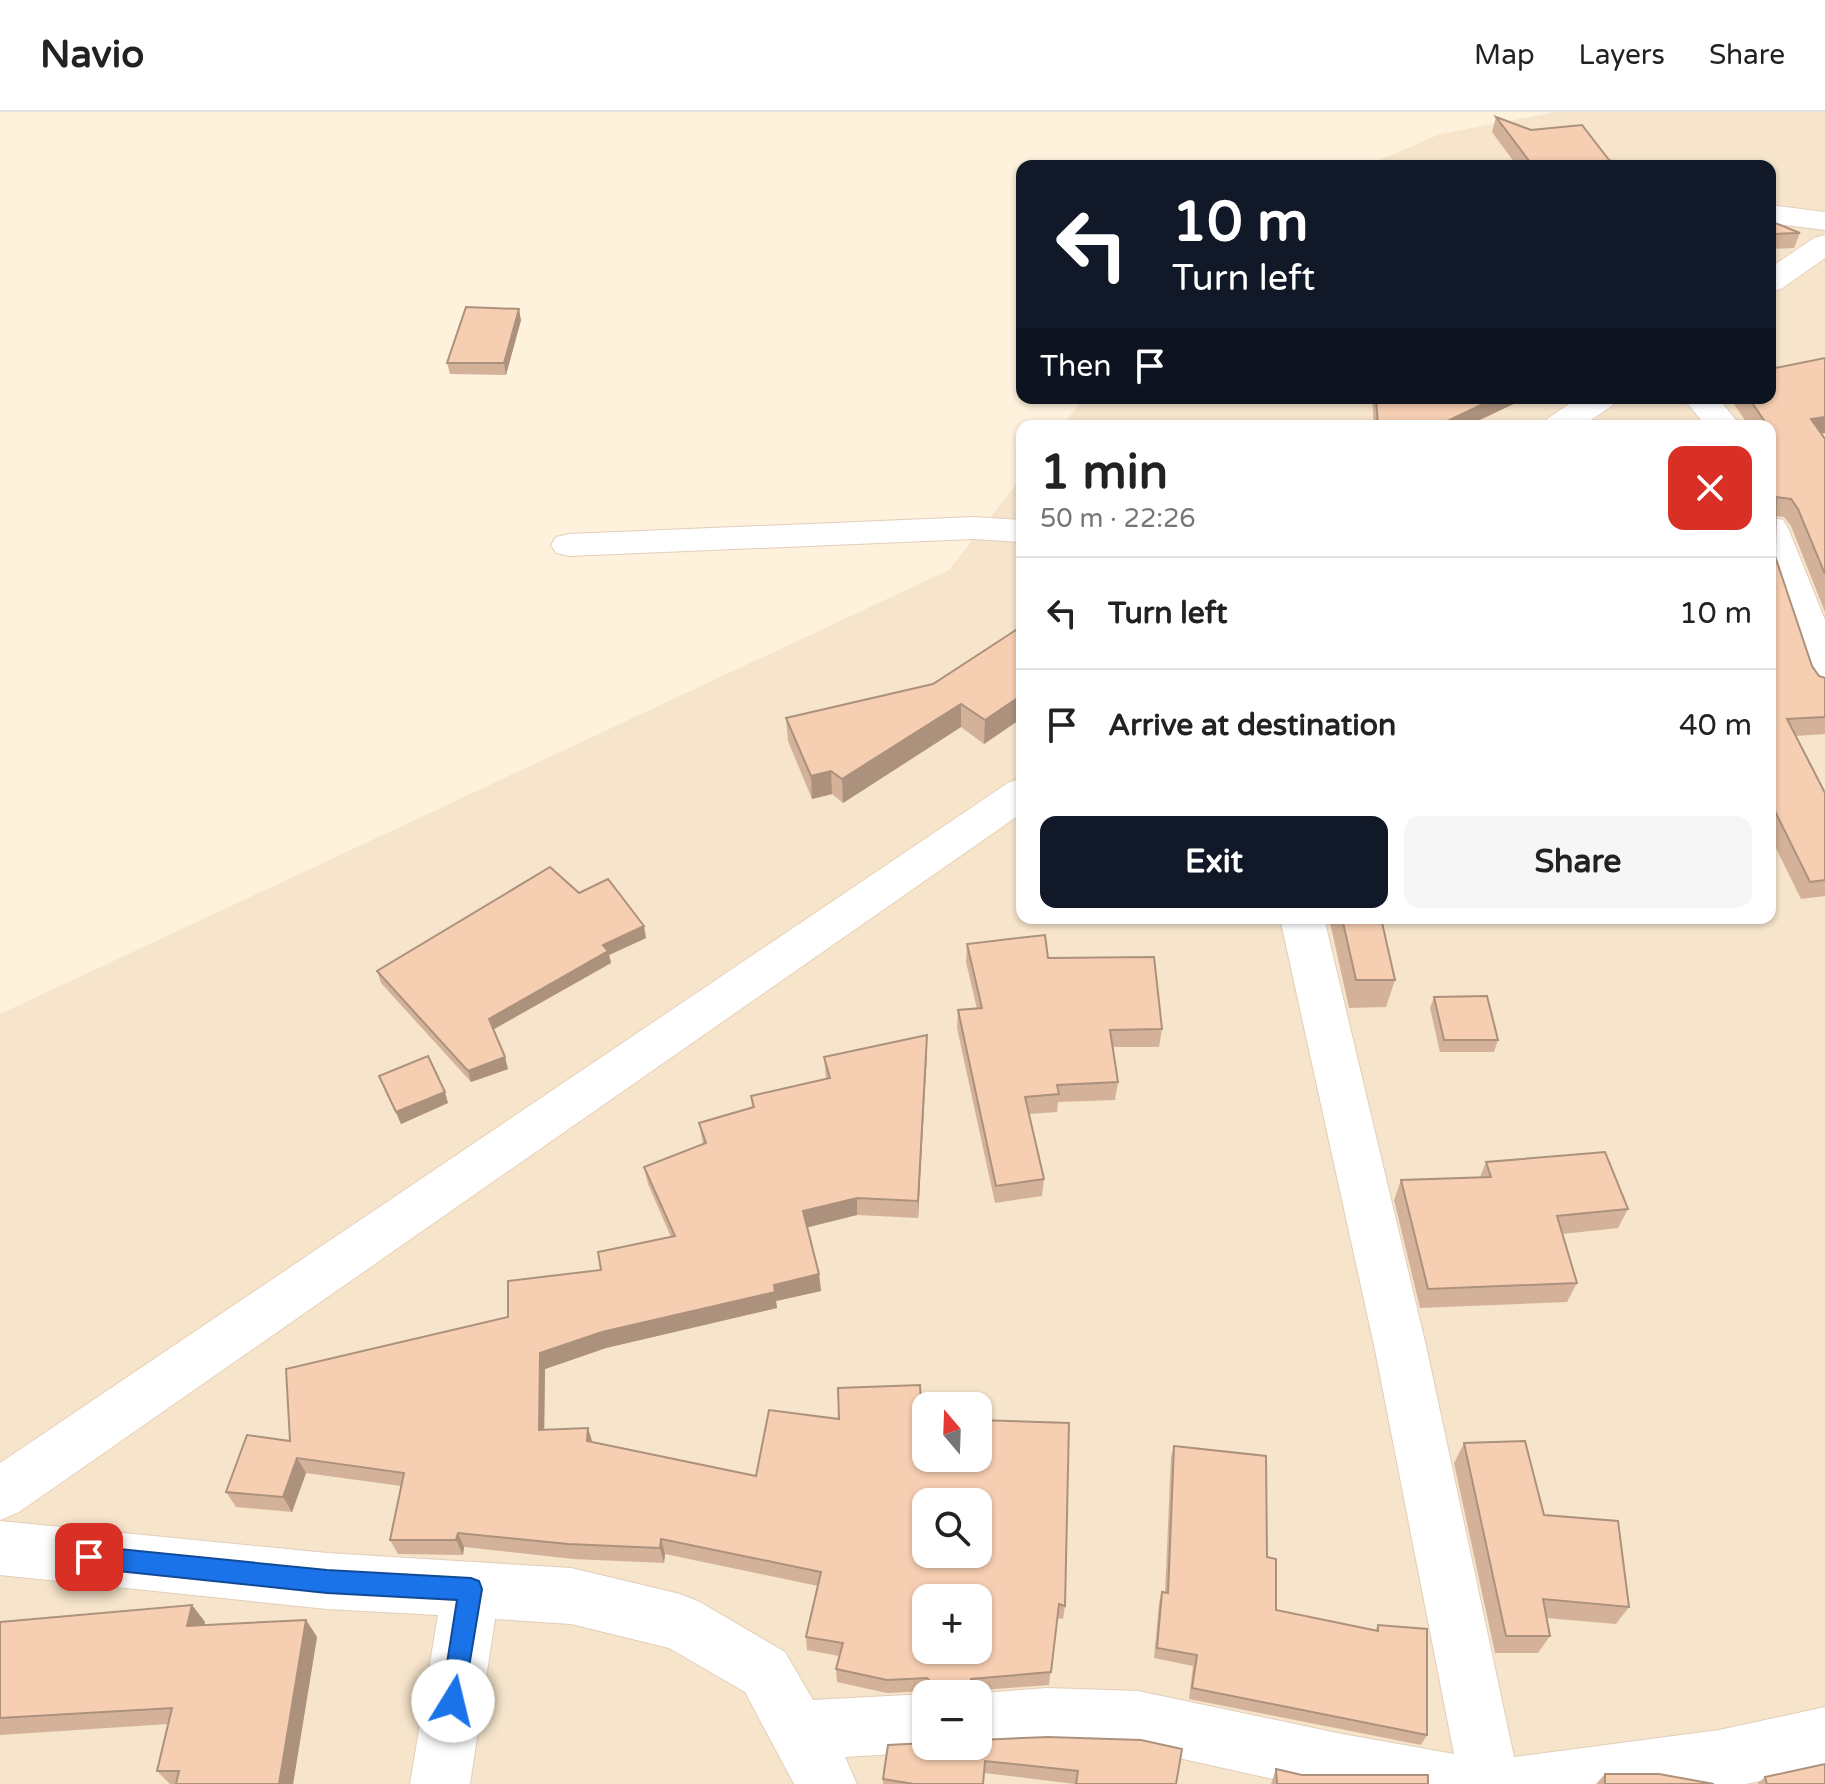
<!DOCTYPE html>
<meta charset="utf-8">
<style>
:root{--surface:#fff;--page:#f6f6f6;--text:#222;--muted:#767676;--line:#e0e0e0;--accent:#111827}
body{margin:0;font-family:"Varela Round",sans-serif;background:var(--page);color:var(--text);height:100vh;display:flex;flex-direction:column;font-size:30px;white-space:nowrap}
*{box-sizing:border-box;margin:0}
p{font-size:26px;color:var(--muted)}
.icon{flex:none;width:44px;height:44px;fill:none;stroke:currentColor;stroke-width:2;stroke-linecap:round;stroke-linejoin:round}
.map{position:relative;flex:1;overflow:hidden}
.panel{position:absolute;left:1016px;top:308px;width:760px;height:504px;display:flex;flex-direction:column;background:var(--surface);border-radius:16px;box-shadow:0 2px 6px #0004}
.panel>*{flex:none}
.hud{position:absolute;left:1016px;top:48px;width:760px;height:244px;border-radius:16px;box-shadow:0 2px 6px #0004;background:#111827;color:#fff;overflow:hidden}
.needle{width:52px;rotate:341deg}
.controls{position:absolute;left:912px;top:1280px;display:grid;gap:16px}
.controls a{display:grid;place-items:center;width:80px;height:80px;border-radius:16px;background:var(--surface);box-shadow:0 2px 6px #0004;font-size:40px}
.pin{position:absolute;display:grid;place-items:center;width:68px;height:68px;color:#fff;margin:-34px;border-radius:16px;box-shadow:0 4px 12px #0006}
.me{position:absolute;width:88px;margin:-44px;rotate:9deg;stroke-linejoin:round;filter:drop-shadow(0 0 6px #0008)}
.turn{display:flex;align-items:center;gap:28px;height:168px;padding:0 24px;font-size:36px}
.turn .icon{width:104px;height:104px;stroke-width:2.5}
.turn b{display:block;font-size:56px;line-height:68px}
.then{display:flex;align-items:center;height:76px;padding:0 24px;background:#0003;gap:16px;font-size:30px}
.round{display:grid;place-items:center;flex:none;width:84px;height:84px;border-radius:16px;background:var(--page)}
.overview{display:flex;align-items:center;justify-content:space-between;height:136px;padding:0 24px}
h1{font-size:48px;font-weight:800;line-height:60px}
.action{display:flex;gap:16px;margin-top:auto;padding:16px 24px}
.action a{flex:1;height:92px;border-radius:16px;background:var(--accent);color:#fff;font-size:32px;font-weight:800;line-height:92px;text-align:center}
.action a+a{background:var(--page);color:var(--text)}
ul{padding:0;list-style:none}
li{display:flex;align-items:center;gap:24px;height:112px;padding:0 24px;border-top:2px solid var(--line)}
li div{flex:1}
li b{display:block;font-size:30px}
li em{font-style:normal}
header{display:flex;align-items:center;gap:48px;box-sizing:border-box;height:112px;padding:0 40px;background:var(--surface);border-bottom:2px solid var(--line)}
header strong{font-size:38px}
nav{display:flex;gap:44px;margin-inline-start:auto;font-size:28px}
.map>svg:first-child{display:block}
.residential{fill:#f6e4cb;fill-rule:evenodd}
.lines{fill:none;stroke-linecap:round;stroke-linejoin:round}
.street-casing{stroke:#e2ceb9;stroke-width:2}
.secondary-casing{stroke:#ead1b8;stroke-width:2}
.street{fill:#fff;fill-rule:evenodd}
.secondary{fill:#fff;fill-rule:evenodd}
.wall{fill:#d4b299}
.shaded-wall{fill:#ac917d}
.building{fill:#f6cfb2;stroke:#ac917d;stroke-width:2;fill-rule:evenodd}
.route{fill:#1a73e8;stroke:#114b97;stroke-width:2}
</style>
<header>
<strong>Navio</strong>
<nav><a>Map</a><a>Layers</a><a>Share</a></nav>
</header>
<div class="map">
<svg width="1825" height="1672" viewBox="0 0 1825 1672">
<rect width="100%" height="100%" fill="#fef2dd"/>
<!-- residential -->
<path class="residential" d="M1557,0H1825V1672H0V902L949,458L1022,365V806H1770V314H1062L1084,286H1770V54H1366L1440,22ZM926,1294H978V1346H926ZM926,1390H978V1442H926ZM926,1486H978V1538H926ZM926,1582H978V1634H926Z"/>
<g class="lines">
<defs>
<g id="street">
<polygon points="1770,93 1825,100 1825,118 1770,111"/>
<polygon points="1683,286 1718,286 1741,314 1706,314"/>
<polygon points="973,405 1022,408 1022,430 973,427 569,444 556,441 551,433 556,425 569,422"/>
<polygon points="1770,405 1783,408 1788,416 1825,508 1825,583 1811,579 1806,570 1770,461"/>
<polygon points="1280,806 1324,806 1427,1238 1514,1645 1719,1618 1825,1595 1825,1655 1746,1672 1296,1672 1138,1637 1046,1634 978,1638 967,1634 978,1634 978,1582 972,1582 1046,1576 1138,1579 1337,1621 1454,1642 1375,1238"/>
<polygon points="0,1409 327,1441 571,1456 680,1482 700,1490 785,1540 813,1588 926,1582 927,1582 926,1634 942,1634 926,1640 845,1645 857,1672 794,1672 745,1580 669,1536 571,1512 495,1507 470,1672 410,1672 438,1503 327,1497 0,1463"/>
</g>
<g id="secondary">
<polygon points="1825,123 1825,146 1781,177 1770,179 1770,156 1814,126"/>
<polygon points="1578,286 1618,286 1613,293 1582,314 1542,314 1547,307"/>
<polygon points="1022,666 1022,701 19,1400 0,1408 0,1351 1008,671"/>
</g>
</defs>
<!-- street casing -->
<use href="#street" class="street-casing"/>
<!-- secondary casing -->
<use href="#secondary" class="secondary-casing"/>
<!-- street -->
<use href="#street" class="street"/>
<!-- secondary -->
<use href="#secondary" class="secondary"/>
</g>
<!-- wall -->
<g class="wall">
<polygon points="1496,5 1609,48 1625,54 1517,54 1492,20"/>
<polygon points="1770,109 1800,121 1794,136 1770,137"/>
<polygon points="521,208 506,263 450,262 447,251"/>
<polygon points="1825,246 1825,321 1821,321 1825,327 1825,500 1791,414 1784,405 1775,404 1775,444 1812,554 1819,564 1825,566 1825,622 1795,624 1825,681 1825,784 1801,787 1770,724 1770,314 1749,314 1730,286 1770,286 1775,256"/>
<polygon points="1372,286 1526,286 1467,314 1374,314"/>
<polygon points="1022,514 1022,606 984,632 961,615 843,691 832,682 812,687 788,629 786,606 933,572"/>
<polygon points="579,781 646,826 609,843 611,851 493,918 508,957 471,970 381,871 377,859"/>
<polygon points="1329,806 1381,806 1395,868 1386,895 1349,896"/>
<polygon points="967,832 1048,846 1162,917 1159,935 1112,935 1118,970 1115,988 1058,990 1057,1000 1029,1002 1044,1067 1042,1084 995,1091 957,916 958,898 977,897 966,850"/>
<polygon points="1434,885 1498,928 1494,940 1440,940 1430,896"/>
<polygon points="927,923 918,1106 857,1103 808,1115 819,1162 821,1179 776,1189 777,1196 606,1236 545,1257 544,1317 592,1330 756,1364 839,1307 922,1305 1065,1494 1063,1507 1057,1506 1049,1573 930,1582 927,1579 887,1581 837,1570 836,1557 839,1544 807,1538 806,1525 818,1474 665,1442 664,1451 573,1447 464,1435 463,1443 398,1442 390,1428 401,1374 306,1361 292,1400 236,1395 226,1380 290,1329 508,1205 601,1158 671,1125 648,1072 644,1055 703,1032 699,1011 752,996 751,984 826,967 824,945"/>
<polygon points="379,964 448,991 401,1012"/>
<polygon points="1486,1050 1628,1097 1618,1116 1562,1122 1577,1171 1567,1190 1420,1196 1394,1088 1401,1068 1480,1065"/>
<polygon points="1464,1331 1544,1403 1629,1495 1616,1512 1546,1506 1550,1524 1538,1541 1495,1541 1454,1351"/>
<polygon points="1174,1334 1267,1445 1276,1498 1375,1519 1378,1513 1427,1623 1421,1633 1189,1587 1193,1554 1154,1546 1159,1491 1162,1480 1165,1481 1171,1345"/>
<polygon points="192,1493 205,1510 204,1514 306,1508 317,1525 293,1672 170,1672 157,1659 168,1612 0,1623 0,1510"/>
<polygon points="926,1631 1176,1672 1075,1672 984,1661 983,1672 883,1672 883,1667"/>
<polygon points="1276,1657 1302,1663 1428,1672 1271,1672"/>
<polygon points="1605,1662 1714,1672 1596,1672"/>
<polygon points="1765,1665 1825,1672 1757,1672"/>
</g>
<!-- shaded-wall -->
<g class="shaded-wall">
<polygon points="519,197 521,208 506,263 504,251"/>
<polygon points="1496,286 1526,286 1467,314 1442,314 1443,311"/>
<polygon points="1825,305 1825,321 1804,325 1811,307"/>
<polygon points="1022,583 1022,606 984,632 985,608"/>
<polygon points="961,592 961,615 843,691 842,667"/>
<polygon points="831,659 832,682 812,687 811,664"/>
<polygon points="644,814 646,826 609,843 611,851 492,918 489,907 603,833"/>
<polygon points="927,923 927,941 918,1106 918,1089"/>
<polygon points="505,945 508,957 471,970 468,959"/>
<polygon points="445,980 448,991 401,1012 396,1000"/>
<polygon points="857,1086 857,1103 805,1116 803,1099"/>
<polygon points="819,1162 821,1179 776,1189 777,1196 606,1236 545,1257 544,1333 539,1318 540,1241 602,1220 774,1173"/>
<polygon points="588,1316 593,1332 587,1329"/>
<polygon points="297,1346 306,1361 292,1400 283,1385"/>
<polygon points="458,1421 464,1435 463,1443 456,1428"/>
<polygon points="661,1427 665,1442 664,1451 660,1436"/>
<polygon points="192,1493 205,1510 200,1531 187,1514"/>
<polygon points="306,1508 317,1525 293,1672 279,1672"/>
</g>
<!-- building -->
<g class="building">
<polygon points="1496,5 1531,18 1582,13 1609,48 1625,54 1533,54"/>
<polygon points="1770,109 1800,121 1770,122"/>
<polygon points="466,195 519,197 504,251 447,251"/>
<polygon points="1825,246 1825,305 1811,307 1825,327 1825,462 1798,397 1791,387 1776,385 1775,444 1812,554 1819,564 1825,566 1825,605 1787,607 1825,681 1825,768 1810,770 1770,689 1770,314 1752,314 1765,310 1749,286 1770,286 1770,249 1775,256"/>
<polygon points="1376,286 1496,286 1443,311 1446,314 1378,314"/>
<polygon points="1022,514 1022,583 985,608 961,592 842,667 831,659 811,664 786,606 933,572"/>
<polygon points="550,755 579,781 608,767 644,814 603,833 608,839 489,907 505,945 468,959 377,859"/>
<polygon points="1342,806 1381,806 1395,868 1356,868"/>
<polygon points="1045,823 1048,846 1154,845 1162,917 1110,918 1118,970 1057,973 1059,982 1025,985 1044,1067 996,1074 958,898 982,896 967,832"/>
<polygon points="1487,884 1498,928 1444,928 1434,885"/>
<path d="M927,923L918,1089L857,1086L803,1099L819,1162L774,1173L775,1180L602,1220L540,1241L539,1318L588,1316L587,1329L756,1364L769,1298L839,1307L838,1276L920,1273L922,1305H926V1346H978V1308L1069,1311L1065,1494L1059,1492L1051,1560L971,1567V1571L976,1572V1582H930V1569L927,1566L887,1568L836,1557L843,1531L806,1525L821,1460L661,1427L660,1436L568,1432L458,1421L456,1428H390L404,1361L297,1346L283,1385L226,1380L247,1323L290,1329L286,1257L508,1205V1169L601,1158L598,1140L675,1124L644,1055L706,1031L699,1011L754,995L751,984L830,966L824,945ZM926,1390H978V1442H926ZM926,1486H978V1538H926Z"/>
<polygon points="428,944 445,980 396,1000 379,964"/>
<polygon points="1605,1040 1628,1097 1557,1104 1577,1171 1428,1177 1401,1068 1491,1065 1486,1050"/>
<polygon points="1525,1329 1544,1403 1618,1409 1629,1495 1543,1487 1550,1524 1506,1524 1464,1331"/>
<polygon points="1174,1334 1266,1344 1267,1445 1276,1447 1276,1498 1378,1519 1378,1513 1427,1517 1427,1623 1192,1576 1197,1543 1157,1536 1162,1480 1168,1481"/>
<polygon points="192,1493 187,1514 306,1508 279,1672 176,1672 179,1659 157,1659 172,1596 0,1606 0,1510"/>
<polygon points="1048,1625 1141,1628 1182,1637 1176,1672 1076,1672 1078,1659 985,1649 983,1672 914,1672 883,1667 888,1633 926,1631 926,1634 978,1634 978,1628"/>
<polygon points="1825,1652 1825,1672 1767,1672 1765,1665"/>
<polygon points="1276,1657 1302,1663 1428,1663 1428,1672 1277,1672"/>
<polygon points="1605,1662 1659,1662 1714,1672 1605,1672"/>
</g>
<!-- route -->
<polygon class="route" points="89,1434 327,1458 471,1466 479,1469 482,1477 462,1597 453,1601 445,1597 441,1589 457,1488 327,1481 89,1456 81,1453 78,1445 81,1437"/>
</svg>
<div class="controls">
<a><svg class="needle" viewBox="-14 -14 28 28"><path d="M0-13l5 13h-10z" fill="#e53935"/><path d="M0 13l5-13h-10z" fill="#767676"/></svg></a>
<a><svg class="icon" aria-label="search" viewBox="0 0 24 24"><circle cx="10" cy="10" r="6"/><path d="M15 15l6 6"/></svg></a>
<a>+</a>
<a>−</a>
</div>
<div class="pin" style="left:89px;top:1445px;background:#d93025"><svg class="icon" aria-label="arrive" viewBox="0 0 24 24"><path d="M6 21V4h12l-3 4 3 4H6"/></svg></div>
<svg class="me" style="left:453px;top:1589px" viewBox="-20 -20 40 40"><circle r="19" fill="#fff"/><path d="M0-13L10 11 0 6-10 11z" fill="#1a73e8"/></svg>
<div class="hud">
<div class="turn"><svg class="icon" aria-label="left" viewBox="0 0 24 24"><path d="M17 20v-9H6M10 6l-5 5 5 5"/></svg><div><b>10 m</b>Turn left</div></div>
<div class="then">Then<svg class="icon" aria-label="arrive" viewBox="0 0 24 24"><path d="M6 21V4h12l-3 4 3 4H6"/></svg></div>
</div>
<section class="panel">
<div class="overview"><div><h1>1 min</h1><p>50 m · 22:26</p></div><a class="round" style="background:#d93025;color:#fff"><svg class="icon" aria-label="close" viewBox="0 0 24 24"><path d="M6 6l12 12M18 6L6 18"/></svg></a></div>
<ul>
<li><svg class="icon" aria-label="left" viewBox="0 0 24 24"><path d="M17 20v-9H6M10 6l-5 5 5 5"/></svg><div><b>Turn left</b></div><em>10 m</em></li>
<li><svg class="icon" aria-label="arrive" viewBox="0 0 24 24"><path d="M6 21V4h12l-3 4 3 4H6"/></svg><div><b>Arrive at destination</b></div><em>40 m</em></li>
</ul>
<div class="action"><a>Exit</a><a>Share</a></div>
</section>
</div>
